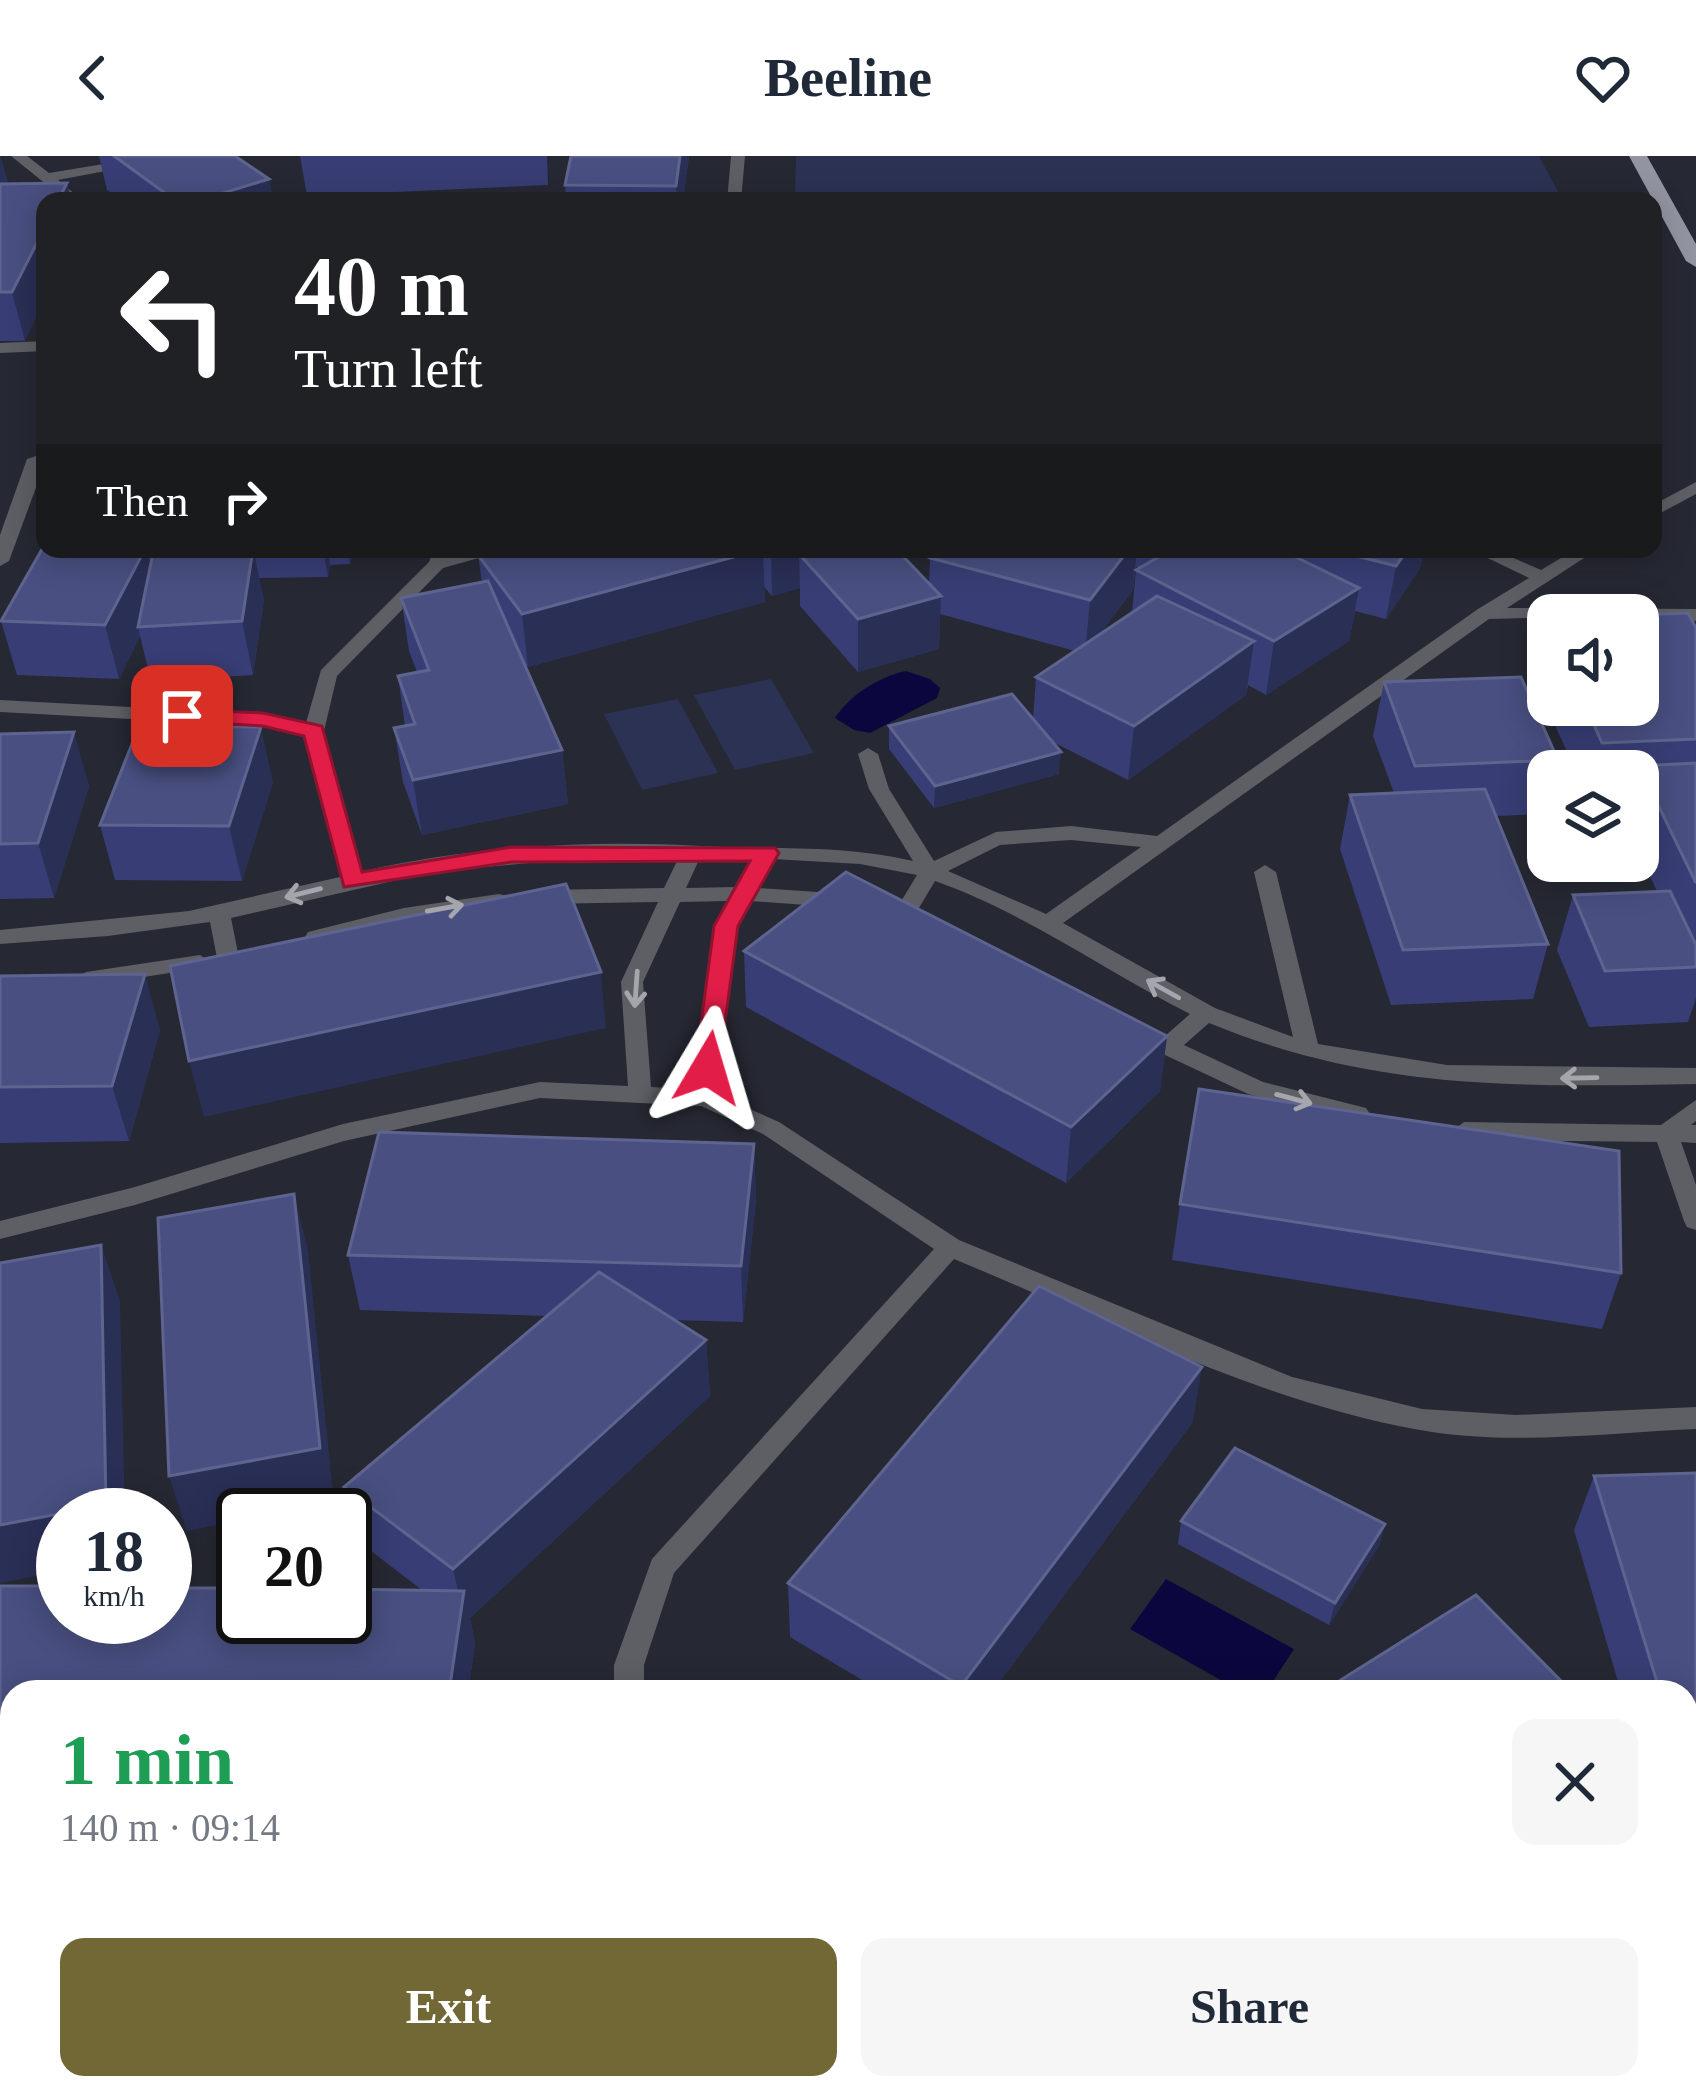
<!DOCTYPE html>
<meta charset="utf-8">
<style>
:root{--surface:#fff;--page:#f6f6f7;--text:#1f2937;--muted:#747a83;--accent:#716836}
body{margin:0;font-family:Georgia,serif;background:var(--page);color:var(--text);height:100vh;display:flex;flex-direction:column;font-size:45px;white-space:nowrap}
*{box-sizing:border-box;margin:0}
p{font-size:39px;color:var(--muted)}
.icon{flex:none;width:66px;height:66px;fill:none;stroke:currentColor;stroke-width:2;stroke-linecap:round;stroke-linejoin:round}
.map{position:relative;flex:1;overflow:hidden}
.drawer{position:absolute;left:0px;top:1524px;width:1698px;height:420px;display:flex;flex-direction:column;background:var(--surface);border-radius:36px 36px 0 0;box-shadow:0 6px 30px #0003}
.drawer>*{flex:none}
.top-card{position:absolute;left:36px;top:36px;width:1626px;height:366px;border-radius:24px;box-shadow:0 6px 30px #0003;background:#202124;color:#fff;overflow:hidden}
.controls{position:absolute;left:1527px;top:438px;display:grid;gap:24px}
.controls a{display:grid;place-items:center;width:132px;height:132px;border-radius:24px;background:var(--surface);box-shadow:0 6px 30px #0003;font-size:60px}
.speed{position:absolute;left:36px;top:1332px;display:flex;gap:24px;font-size:60px;font-weight:700;text-align:center}
.speed>*{display:grid;place-content:center;width:156px;height:156px;border-radius:50%;background:var(--surface);box-shadow:0 6px 30px #0003;line-height:1}
.speed small{font-size:30px;font-weight:400}
.speed .limit{border:6px solid #111;border-radius:18px;background:#fff;color:#111}
.pin{position:absolute;display:grid;place-items:center;width:102px;height:102px;color:#fff;margin:-51px;border-radius:24px;box-shadow:0 6px 18px #0006}
.me{position:absolute;width:132px;margin:-66px;rotate:7deg;stroke-linejoin:round;filter:drop-shadow(0 0 9px #0008)}
.turn{display:flex;align-items:center;gap:42px;height:252px;padding:0 60px;font-size:54px}
.turn .icon{width:156px;height:156px;stroke-width:2.5}
.turn b{display:block;font-size:84px;line-height:102px}
.then{display:flex;align-items:center;height:114px;padding:0 60px;background:#0003;gap:24px;font-size:45px}
.round{display:grid;place-items:center;flex:none;width:126px;height:126px;border-radius:24px;background:var(--page)}
.summary{display:flex;align-items:center;justify-content:space-between;height:204px;padding:0 60px}
h1{font-size:72px;font-weight:700;line-height:90px;color:#1e9e55}
.cta{display:flex;gap:24px;margin-top:auto;padding:24px 60px}
.cta a{flex:1;height:138px;border-radius:24px;background:var(--accent);color:#fff;font-size:48px;font-weight:700;line-height:138px;text-align:center}
.cta a+a{background:var(--page);color:var(--text)}
header{display:flex;justify-content:space-between;align-items:center;height:156px;padding:0 60px;background:var(--surface);font-size:54px;font-weight:700}
.map>svg:first-child{display:block}
.built{fill:#2d3142}
.green{fill:#2c3254}
.water{fill:#0b073e}
.lines{fill:none;stroke-linecap:round;stroke-linejoin:round}
.lane{fill:#5e5f65;fill-rule:evenodd}
.primary{fill:#9295a1;fill-rule:evenodd}
.wall{fill:#383e75;fill-rule:evenodd}
.shaded-wall{fill:#2a2f56}
.building{fill:#494f80;stroke:#5e648f;stroke-width:3}
.oneway{stroke:#a5a6ad}
.route{fill:#e11d48;stroke:#92132f;stroke-width:3}
</style>
<header><svg class="icon" aria-label="back" viewBox="0 0 24 24"><path d="M15 5l-7 7 7 7"/></svg>Beeline<svg class="icon" aria-label="heart" viewBox="0 0 24 24"><path d="M12 20l-8-8c-3-5 5-10 8-4 3-6 11-1 8 4z"/></svg></header>
<div class="map">
<svg width="1696" height="1944" viewBox="0 0 1696 1944">
<rect width="100%" height="100%" fill="#262833"/>
<!-- built -->
<polygon class="built" points="1686,1817 1696,1817 1696,1944 0,1944 0,1870 12,1870 12,1932 1686,1932"/>
<!-- green -->
<g class="green">
<polygon points="796,0 1539,0 1563,45 795,45"/>
<polygon points="771,523 814,597 735,614 694,539"/>
<polygon points="678,543 718,617 642,634 604,558"/>
<polygon points="1696,1844 1696,1944 1517,1944 1526,1932 1686,1932 1686,1846"/>
</g>
<!-- water -->
<g class="water">
<path d="M906,515L930,523L940,532L937,542L870,577L854,574L835,562C850,539 878,521 906,515Z"/>
<polygon points="1166,1423 1294,1493 1266,1536 1242,1536 1130,1473"/>
</g>
<g class="lines">
<!-- lane -->
<g class="lane">
<polygon points="11,0 27,0 49,17 152,0 185,0 58,24 83,45 67,45"/>
<polygon points="731,0 745,0 741,45 727,45"/>
<polygon points="45,185 45,195 0,197 0,187"/>
<polygon points="45,297 45,307 9,405 0,410 0,379 27,303"/>
<polygon points="1696,326 1696,338 1653,361 1653,349"/>
<path d="M434,393H452L449,400L478,393H511L443,412L337,520L324,575L360,716C470,690 589,684 701,690C773,694 842,688 913,705L869,633L858,598L868,592L878,598L889,633L934,705L996,676L1071,670L1157,680L1478,453L1529,422L1469,393H1493L1541,414L1576,393H1598L1507,452L1696,453V465L1638,464V459L1489,463L1063,767L1215,852L1293,881L1254,716L1265,709L1276,716L1318,888L1447,909L1696,912V928C1520,931 1374,935 1209,867L1184,889L1263,926L1366,952L1370,958L1366,964L1358,966L1248,938L1131,883L1127,877L1131,871L1139,869L1165,880L1190,858C1105,815 1026,757 935,725L913,762L905,764L894,757L917,719L860,708L773,703L758,732L847,738L858,745L847,752L750,745L737,770L716,938L779,966L959,1084L1292,1221L1422,1253L1516,1259L1696,1251V1273C1606,1277 1509,1290 1420,1274C1260,1246 1104,1165 954,1103L674,1417L644,1509V1536H614V1509L652,1403L934,1093L763,978L701,950L540,942L344,985L135,1049L0,1083V1065L135,1031L343,968L540,926L628,930L621,826L658,746L540,748L529,741L540,734L664,732L678,703L550,705L432,716L231,762L239,802L228,809L217,802L210,766L108,780L0,788V774L189,755L340,721L305,579L263,570L0,556V544L263,558L306,567L321,514L429,406ZM1071,684L1141,691L1046,758L948,715L1000,689ZM752,703L736,731L686,732L699,704ZM729,745L715,770L693,933L651,931L643,826L680,746Z"/>
<polygon points="499,738 507,740 510,745 507,750 404,766 316,788 305,781 308,776 404,752"/>
<polygon points="200,799 211,806 208,811 86,830 75,823 86,816"/>
<polygon points="1696,944 1696,965 1691,969 1696,969 1696,987 1681,986 1696,1029 1696,1074 1687,1071 1684,1065 1657,986 1464,984 1452,975 1464,966 1661,969"/>
<polygon points="12,1762 12,1792 0,1793 0,1763"/>
</g>
<!-- primary -->
<polygon class="primary" points="1629,0 1647,0 1696,88 1696,111 1686,105"/>
</g>
<!-- wall -->
<g class="wall">
<polygon points="0,0 8,28 67,27 71,45 45,45 25,185 0,185"/>
<polygon points="99,0 235,0 269,23 273,45 122,45 107,34"/>
<polygon points="300,0 547,0 548,29 307,40"/>
<polygon points="689,0 683,45 566,45 565,29"/>
<polygon points="45,393 178,393 178,395 212,393 354,393 350,408 330,409 328,421 259,422 264,444 253,519 151,525 140,480 119,523 17,519 1,465"/>
<path d="M500,393H911V401L906,403L929,427L930,402L938,393H1424L1420,412L1386,463L1355,455L1349,485L1266,539L1248,529L1246,539L1128,624L1053,586L1059,618L934,652L889,593V570L1033,563L1036,521L1075,495L940,458L939,493L858,516L800,450V432L772,440L764,431L765,446L528,511L523,505L562,594L568,648L422,679L403,626L394,572L405,570L398,520L417,516L409,495L401,442L482,427L478,399ZM1136,411H1142L1136,414L1132,457L1099,479L1133,434Z"/>
<polygon points="1543,462 1548,462 1548,549 1638,549 1696,472 1696,842 1688,866 1589,871 1557,794 1573,739 1657,735 1638,696 1638,615 1576,615 1530,515"/>
<polygon points="1384,526 1558,604 1555,615 1548,615 1548,642 1544,658 1496,660 1548,788 1533,843 1391,849 1340,693 1350,639 1394,637 1373,580"/>
<polygon points="0,578 89,630 54,742 0,743"/>
<polygon points="273,626 242,725 115,724 100,669"/>
<polygon points="744,795 1167,880 1160,935 1066,1027 746,851"/>
<polygon points="0,820 160,874 129,985 0,987"/>
<polygon points="754,988 756,1043 743,1166 674,1164 706,1184 710,1240 470,1462 475,1488 468,1536 12,1536 12,1628 0,1628 0,1430 422,1434 358,1385 344,1331 547,1160 360,1154 348,1099"/>
<polygon points="1180,1048 1621,1117 1602,1173 1172,1104"/>
<polygon points="1193,1266 992,1536 882,1536 790,1481 788,1427"/>
<polygon points="1696,1317 1696,1763 1687,1763 1686,1536 1621,1536 1574,1374 1594,1320"/>
<polygon points="1181,1365 1385,1368 1379,1390 1329,1469 1178,1388"/>
</g>
<!-- shaded-wall -->
<g class="shaded-wall">
<polygon points="0,0 10,38 0,42"/>
<polygon points="680,0 689,0 683,45 677,45 676,30"/>
<polygon points="269,23 273,45 197,45"/>
<polygon points="67,27 71,45 58,45"/>
<polygon points="45,71 45,143 25,185 12,136"/>
<polygon points="145,393 153,393 163,434 138,471 140,480 119,523 105,469"/>
<polygon points="253,393 264,444 253,519 242,465"/>
<polygon points="323,393 328,393 330,409 328,421"/>
<polygon points="348,393 354,393 350,408"/>
<polygon points="763,393 765,446 528,511 522,458"/>
<polygon points="771,393 911,393 911,401 824,425 799,398 800,432 772,440"/>
<polygon points="1129,393 1137,393 1133,434 1085,498 1090,444"/>
<polygon points="1408,393 1424,393 1420,412 1386,463 1396,410"/>
<polygon points="1359,432 1349,485 1266,539 1274,485"/>
<polygon points="941,440 939,493 858,516 858,463"/>
<polygon points="1254,485 1246,539 1128,624 1134,570"/>
<polygon points="261,571 273,626 242,725 229,670"/>
<polygon points="74,576 89,630 54,742 38,687"/>
<polygon points="562,594 568,648 422,679 413,624"/>
<polygon points="1061,596 1059,618 934,652 935,630"/>
<polygon points="601,816 606,872 204,961 189,905"/>
<polygon points="145,818 160,874 129,985 112,930"/>
<polygon points="1167,880 1160,935 1066,1027 1071,971"/>
<polygon points="754,988 756,1043 743,1166 741,1110"/>
<polygon points="294,1038 308,1094 334,1346 269,1359 243,1359 243,1364 187,1375 169,1320"/>
<polygon points="101,1089 120,1145 125,1359 63,1359 63,1415 0,1427 0,1369"/>
<polygon points="706,1184 710,1240 470,1462 475,1488 468,1536 449,1536 462,1454 453,1413"/>
<polygon points="1202,1211 1193,1266 992,1536 961,1536 961,1530"/>
<polygon points="1385,1368 1379,1390 1329,1469 1335,1447"/>
</g>
<!-- building -->
<g class="building">
<polygon points="114,0 235,0 269,23 197,45 176,45"/>
<polygon points="571,0 680,0 676,30 565,29"/>
<polygon points="67,27 58,45 45,45 45,71 12,136 0,136 0,28"/>
<polygon points="45,388 45,393 145,393 105,469 1,465"/>
<polygon points="224,393 253,393 242,465 138,471 153,397"/>
<polygon points="500,393 763,393 522,458 478,399"/>
<polygon points="816,393 896,393 941,440 858,463 799,398"/>
<polygon points="938,393 1129,393 1090,444 930,402"/>
<polygon points="1173,393 1279,393 1359,432 1274,485 1136,414"/>
<polygon points="1329,393 1408,393 1396,410"/>
<polygon points="488,425 562,594 413,624 394,572 415,568 398,520 429,514 401,442"/>
<polygon points="1157,440 1254,485 1134,570 1036,521"/>
<polygon points="1688,457 1696,472 1696,583 1602,587 1585,549 1638,549 1638,459 1630,459"/>
<polygon points="1521,521 1558,604 1415,610 1384,526"/>
<polygon points="1012,538 1061,596 935,630 889,570"/>
<polygon points="139,570 261,571 229,670 100,669"/>
<polygon points="74,576 38,687 0,688 0,578"/>
<polygon points="1696,607 1696,727 1639,610"/>
<polygon points="1485,633 1548,788 1403,794 1350,639"/>
<polygon points="846,716 1167,880 1071,971 744,795"/>
<polygon points="566,728 601,816 189,905 170,810"/>
<polygon points="1670,735 1696,789 1696,811 1605,815 1573,739"/>
<polygon points="145,818 112,930 0,931 0,820"/>
<polygon points="1199,933 1619,995 1621,1117 1180,1048"/>
<polygon points="379,976 754,988 741,1110 348,1099"/>
<polygon points="294,1038 320,1292 169,1320 158,1062"/>
<polygon points="101,1089 106,1349 0,1369 0,1107"/>
<polygon points="599,1116 706,1184 453,1413 344,1331"/>
<polygon points="1039,1130 1202,1211 961,1530 788,1427"/>
<polygon points="1235,1292 1385,1368 1335,1447 1181,1365"/>
<polygon points="1696,1317 1696,1655 1686,1622 1686,1536 1660,1536 1594,1320"/>
<polygon points="0,1430 63,1430 63,1461 165,1461 165,1432 243,1432 243,1461 345,1461 345,1433 464,1435 449,1536 12,1536 12,1576 0,1576"/>
<polygon points="1476,1439 1572,1536 1332,1536 1328,1532"/>
</g>
<!-- one-way arrows -->
<defs><path id="oneway-shaft" d="M-6 0H5M1.5-3L5.5 0L1.5 3" fill="none" stroke-width="1.6" stroke-linecap="round" stroke-linejoin="round" transform="scale(3)"/></defs>
<g class="oneway">
<use href="#oneway-shaft" transform="translate(303 737) rotate(166)"/>
<use href="#oneway-shaft" transform="translate(445 752) rotate(-10)"/>
<use href="#oneway-shaft" transform="translate(636 833) rotate(94)"/>
<use href="#oneway-shaft" transform="translate(1163 833) rotate(-151)"/>
<use href="#oneway-shaft" transform="translate(1579 922) rotate(179)"/>
<use href="#oneway-shaft" transform="translate(1294 943) rotate(15)"/>
</g>
<!-- route -->
<polygon class="route" points="182,553 263,557 322,570 362,716 511,691 775,692 779,697 738,770 718,918 708,921 695,912 714,770 750,705 511,706 344,731 304,580 263,570 174,565 174,555"/>
</svg>
<div class="controls">
<a><svg class="icon" aria-label="sound" viewBox="0 0 24 24"><path d="M4 9h4l5-4v14l-5-4H4zM17 9q2 3 0 6"/></svg></a>
<a><svg class="icon" aria-label="layers" viewBox="0 0 24 24"><path d="M12 4l9 5-9 5-9-5zM3 14l9 5 9-5"/></svg></a>
</div>
<div class="speed"><div>18<small>km/h</small></div><div class="limit">20</div></div>
<div class="pin" style="left:182px;top:560px;background:#d93025"><svg class="icon" aria-label="arrive" viewBox="0 0 24 24"><path d="M6 21V4h12l-3 4 3 4H6"/></svg></div>
<svg class="me" style="left:708px;top:912px" viewBox="-20 -20 40 40"><path d="M0-17L14 15 0 8-14 15z" fill="#e11d48" stroke="#fff" stroke-width="4"/></svg>
<div class="top-card">
<div class="turn"><svg class="icon" aria-label="left" viewBox="0 0 24 24"><path d="M17 20v-9H6M10 6l-5 5 5 5"/></svg><div><b>40 m</b>Turn left</div></div>
<div class="then">Then<svg class="icon" aria-label="right" viewBox="0 0 24 24"><path d="M7 20v-9h11M14 6l5 5-5 5"/></svg></div>
</div>
<section class="drawer">
<div class="summary"><div><h1>1 min</h1><p>140 m · 09:14</p></div><a class="round"><svg class="icon" aria-label="close" viewBox="0 0 24 24"><path d="M6 6l12 12M18 6L6 18"/></svg></a></div>
<div class="cta"><a>Exit</a><a>Share</a></div>
</section>
</div>
